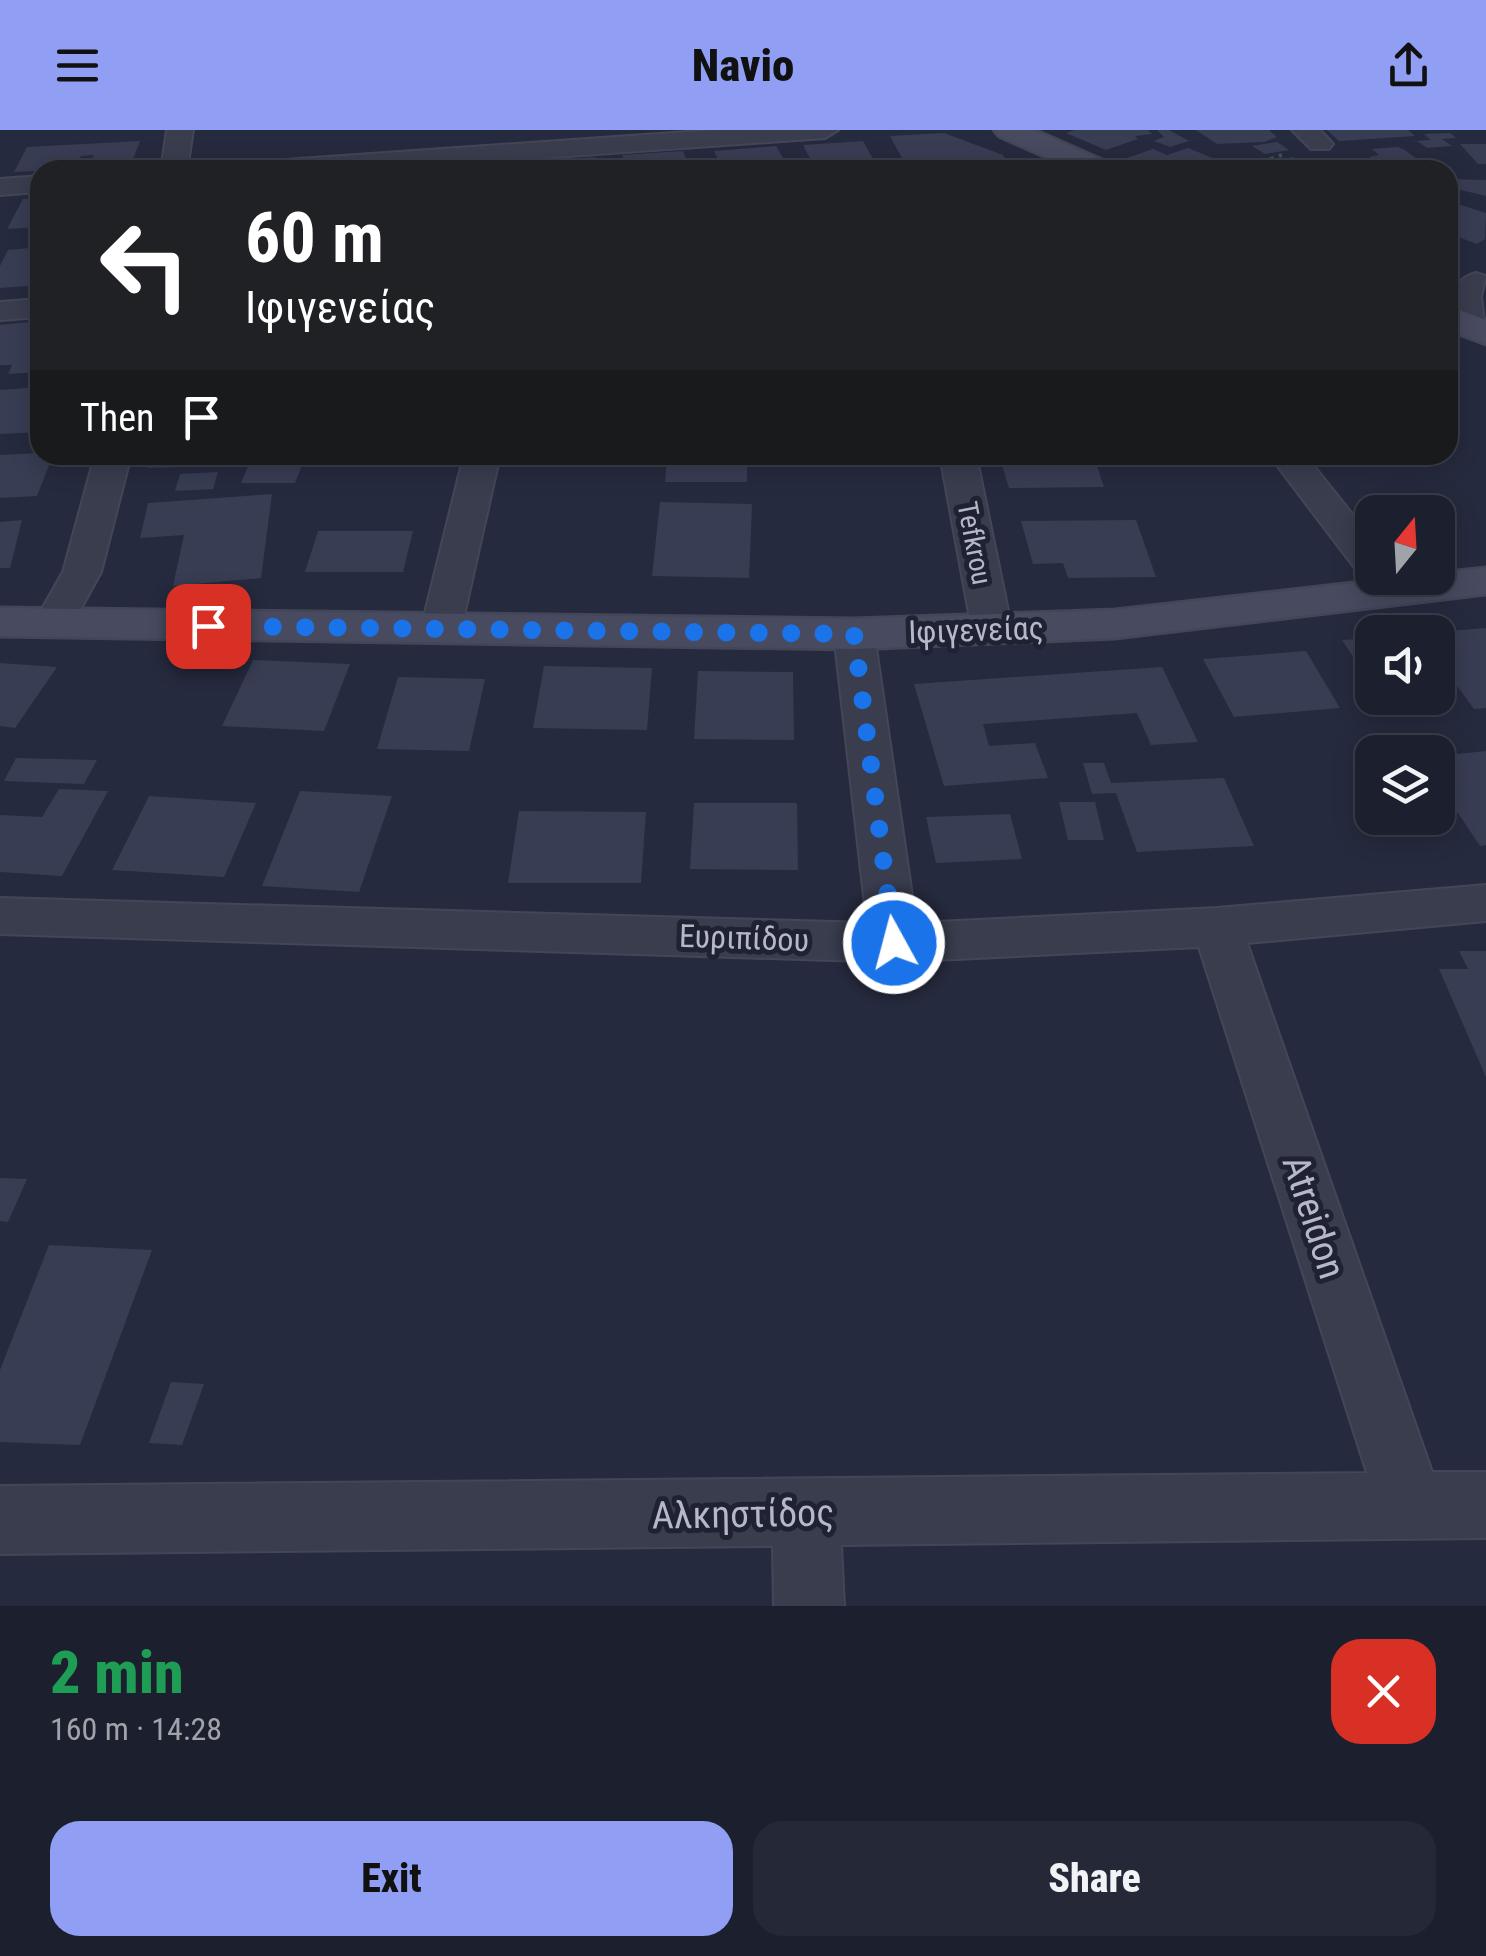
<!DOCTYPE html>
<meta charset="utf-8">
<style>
:root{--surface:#1c202e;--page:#252836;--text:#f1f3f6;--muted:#a0a3aa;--line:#3a3e4a;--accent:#909ff3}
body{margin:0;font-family:"Roboto Condensed",sans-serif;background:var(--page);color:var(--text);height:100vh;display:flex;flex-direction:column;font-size:38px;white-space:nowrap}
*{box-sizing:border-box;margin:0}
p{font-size:32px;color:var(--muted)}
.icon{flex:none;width:55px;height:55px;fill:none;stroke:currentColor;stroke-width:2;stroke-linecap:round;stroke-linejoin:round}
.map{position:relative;height:1476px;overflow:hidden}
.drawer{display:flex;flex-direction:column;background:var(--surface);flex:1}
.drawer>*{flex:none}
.hud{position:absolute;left:30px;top:30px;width:1428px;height:305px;border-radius:30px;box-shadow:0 5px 25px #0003,0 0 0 2px var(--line);background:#202124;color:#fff;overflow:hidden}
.needle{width:65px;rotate:18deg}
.buttons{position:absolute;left:1355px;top:365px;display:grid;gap:20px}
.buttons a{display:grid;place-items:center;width:100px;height:100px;border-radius:20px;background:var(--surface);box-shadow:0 5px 25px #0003,0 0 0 2px var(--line);font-size:50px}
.pin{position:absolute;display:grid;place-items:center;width:85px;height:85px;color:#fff;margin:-42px;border-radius:20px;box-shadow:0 5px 15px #0006}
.me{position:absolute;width:110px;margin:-55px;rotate:353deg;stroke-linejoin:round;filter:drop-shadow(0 0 8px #0008)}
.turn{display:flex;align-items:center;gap:35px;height:210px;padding:0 50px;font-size:45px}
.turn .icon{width:130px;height:130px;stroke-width:2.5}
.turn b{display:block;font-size:70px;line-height:85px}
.then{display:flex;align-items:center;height:95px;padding:0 50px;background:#0003;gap:20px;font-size:38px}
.round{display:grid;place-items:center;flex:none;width:105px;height:105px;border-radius:30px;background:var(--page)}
.summary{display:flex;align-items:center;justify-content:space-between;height:170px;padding:0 50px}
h1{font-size:60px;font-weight:800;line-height:75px;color:#1e9e55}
.action{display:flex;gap:20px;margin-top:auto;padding:20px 50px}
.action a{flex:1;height:115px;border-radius:30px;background:var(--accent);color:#111;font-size:40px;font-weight:800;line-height:115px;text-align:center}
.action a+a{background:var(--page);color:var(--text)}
header{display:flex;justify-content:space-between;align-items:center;height:130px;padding:0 50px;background:var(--accent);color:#111;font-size:45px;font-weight:800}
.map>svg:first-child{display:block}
.building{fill:#383d54}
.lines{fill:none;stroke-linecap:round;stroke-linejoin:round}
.street-casing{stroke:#434657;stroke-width:4}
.secondary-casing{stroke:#434657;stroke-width:5}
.path{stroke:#405057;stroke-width:4;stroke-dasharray:5 5;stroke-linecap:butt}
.street{fill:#393d4e;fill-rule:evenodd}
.secondary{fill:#484b60;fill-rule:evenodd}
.route{stroke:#1a73e8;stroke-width:18;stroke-dasharray:0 32.4}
.labels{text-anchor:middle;stroke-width:10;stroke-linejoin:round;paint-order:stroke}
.far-street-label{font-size:28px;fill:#b6b8c9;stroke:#1e2233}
.street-label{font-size:32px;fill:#b6b8c9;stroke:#1e2233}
.near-street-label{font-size:38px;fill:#b6b8c9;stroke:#1e2233}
</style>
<header><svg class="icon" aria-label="menu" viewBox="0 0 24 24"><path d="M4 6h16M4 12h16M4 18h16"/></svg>Navio<svg class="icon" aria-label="share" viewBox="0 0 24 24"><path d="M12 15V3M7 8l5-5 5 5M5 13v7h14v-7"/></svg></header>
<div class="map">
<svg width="1486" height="1476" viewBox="0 0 1486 1476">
<rect width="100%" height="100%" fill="#262a3e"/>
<!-- building -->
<g class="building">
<polygon points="1075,0 1148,0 1152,4 1135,6 1138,9 1106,20 1066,3"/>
<polygon points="1157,0 1169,0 1189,11 1170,17 1154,11 1164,7"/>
<polygon points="1196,0 1269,0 1277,7 1264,12 1217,14"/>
<polygon points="1327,0 1408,0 1415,6 1339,11"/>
<polygon points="944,3 1003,25 1009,35 951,38 945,28 903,30 890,6"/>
<polygon points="1450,3 1456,8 1442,9 1452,16 1427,18 1417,11 1431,10 1424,4"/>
<polygon points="140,11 132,32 90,34 94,25 81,26 75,39 14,42 27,17"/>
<polygon points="863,11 879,40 816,40 803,15"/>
<polygon points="1277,12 1289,20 1265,24 1252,16"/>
<polygon points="1460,14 1486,14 1486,34 1478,34"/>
<polygon points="776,16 790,40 723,40 714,21"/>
<polygon points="1398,17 1405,20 1431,40 1387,40 1369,27 1379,25 1372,19"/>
<polygon points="1188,18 1223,32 1200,40 1155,40 1127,28 1153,19 1167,25"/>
<polygon points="683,21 691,40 628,40 622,25"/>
<polygon points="595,27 599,40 537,40 535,31"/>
<polygon points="1292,27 1306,33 1321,30 1345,40 1282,40 1271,35"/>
<polygon points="494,33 495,40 432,40 432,37"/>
<polygon points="1448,49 1486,50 1486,66 1448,57"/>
<polygon points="40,68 40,97 7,99 23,69"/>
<polygon points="1461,75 1486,83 1485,109 1477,114 1448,103 1448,79"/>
<polygon points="40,117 40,155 0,158 0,136 8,120"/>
<polygon points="40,191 40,242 8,244 12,235 0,235 0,195"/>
<polygon points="40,257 40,302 0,304 0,260"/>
<polygon points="40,323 53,325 37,366 0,368 0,325"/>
<polygon points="152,325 230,325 226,336 147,338"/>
<polygon points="253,325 306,325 295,353 241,353"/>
<polygon points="667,325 747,325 747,352 665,352"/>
<polygon points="1095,330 1104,357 1009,358 1001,332"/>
<polygon points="218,342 213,359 175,361 180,344"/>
<polygon points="272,364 261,448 173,456 184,405 140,408 148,373"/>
<polygon points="660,372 752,374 749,448 652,446"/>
<polygon points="22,390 10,438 0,438 0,392"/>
<polygon points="1136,390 1156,447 1068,448 1063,433 1033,434 1021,391"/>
<polygon points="318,401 413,401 403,442 305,442"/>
<polygon points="1486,498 1486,578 1474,579 1455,553 1438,554 1438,502"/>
<polygon points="1372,508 1372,556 1342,510"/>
<polygon points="1306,521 1340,578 1234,587 1203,529"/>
<polygon points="253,530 350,534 324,601 222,596"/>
<polygon points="0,533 57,537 15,598 0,596"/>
<polygon points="544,536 652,538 647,600 533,598"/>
<polygon points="1162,537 1198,612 1151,615 1137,583 983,594 989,616 1035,613 1048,648 944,656 914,554"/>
<polygon points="698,541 793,542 794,610 694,609"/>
<polygon points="398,547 485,549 469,621 377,619"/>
<polygon points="1486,621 1486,715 1480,716 1438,653 1438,626"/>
<polygon points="16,628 97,630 84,654 4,651"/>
<polygon points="1083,633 1104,633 1111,653 1224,648 1254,716 1137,722 1116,663 1092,664"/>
<polygon points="59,659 108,661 62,746 0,742 0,685 42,687"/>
<polygon points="300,661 392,666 359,762 262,756"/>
<polygon points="149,666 256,673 224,747 112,740"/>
<polygon points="1059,672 1095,672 1104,710 1068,710"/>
<polygon points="694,673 797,673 798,740 690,739"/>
<polygon points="519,681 646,682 641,753 508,753"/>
<polygon points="1010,684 1022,729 936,733 926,687"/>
<polygon points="1459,821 1486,821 1486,947 1439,839 1468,839"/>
<polygon points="0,1048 27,1049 8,1092 0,1091"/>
<polygon points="49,1115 152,1120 80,1315 0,1312 0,1240"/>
<polygon points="171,1252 204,1254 182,1315 149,1313"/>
</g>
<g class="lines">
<defs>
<g id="street">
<polygon points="167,0 193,0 187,40 161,40"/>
<polygon points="716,0 838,0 825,8 368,40 243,40 256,32"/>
<polygon points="1292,0 1320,0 1333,14 1329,19 1311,19"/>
<polygon points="40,46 40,62 0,65 0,49"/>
<path d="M1476,143L1486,146L1481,166L1486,207L1475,205L1451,176C1451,160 1460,147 1476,143Z"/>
<polygon points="40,169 40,187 0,190 0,172"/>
<polygon points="95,325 131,325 101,442 68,502 54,505 40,502 34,493 63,442"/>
<polygon points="464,325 500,325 461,499 455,508 441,511 427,508 421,499"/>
<polygon points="940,325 976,325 1012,500 1006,509 992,513 978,509 972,500"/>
<polygon points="1269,325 1305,325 1372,409 1372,445 1358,442"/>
<polygon points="854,491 868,495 874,504 916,793 1217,778 1486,755 1486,791 1247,813 1432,1342 1486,1342 1486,1408 841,1415 844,1476 774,1476 773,1416 0,1424 0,1356 1367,1343 1199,817 894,832 0,804 0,768 867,793 834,504 840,495"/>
</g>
<g id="secondary">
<polygon points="994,0 1034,0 1111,34 1115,40 1075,40 999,6"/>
<polygon points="1448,176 1486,190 1486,214 1448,200"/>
<polygon points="1486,438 1486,464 1115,508 854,519 0,506 0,478 854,489 1115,480 1398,448 1438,448 1438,443"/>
</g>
</defs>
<!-- street casing -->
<use href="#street" class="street-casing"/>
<!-- secondary casing -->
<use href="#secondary" class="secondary-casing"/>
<!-- path -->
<polyline class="path" points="1276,33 1268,30 1282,25"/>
<!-- street -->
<use href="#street" class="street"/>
<!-- secondary -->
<use href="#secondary" class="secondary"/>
</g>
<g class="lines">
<!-- route -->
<polyline class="route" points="208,496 854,504 894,813"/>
</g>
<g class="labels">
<!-- far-street labels -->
<g class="far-street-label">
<text transform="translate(975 413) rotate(79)" y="10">Tefkrou</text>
</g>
<!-- street labels -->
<g class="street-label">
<text transform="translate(976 500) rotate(-2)" y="11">Ιφιγενείας</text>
<text transform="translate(744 808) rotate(2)" y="11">Ευριπίδου</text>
</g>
<!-- near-street labels -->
<g class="near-street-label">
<text transform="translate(1314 1087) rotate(72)" y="13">Atreidon</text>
<text transform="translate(743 1384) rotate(-1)" y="13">Αλκηστίδος</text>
</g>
</g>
</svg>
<div class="buttons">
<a><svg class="needle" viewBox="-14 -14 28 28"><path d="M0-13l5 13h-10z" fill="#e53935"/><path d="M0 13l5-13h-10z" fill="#a0a3aa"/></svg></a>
<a><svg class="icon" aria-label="sound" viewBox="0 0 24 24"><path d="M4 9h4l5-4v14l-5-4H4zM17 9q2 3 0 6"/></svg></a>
<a><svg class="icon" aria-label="layers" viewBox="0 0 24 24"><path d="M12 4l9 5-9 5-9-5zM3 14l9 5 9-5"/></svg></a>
</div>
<div class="pin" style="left:208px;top:496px;background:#d93025"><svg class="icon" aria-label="arrive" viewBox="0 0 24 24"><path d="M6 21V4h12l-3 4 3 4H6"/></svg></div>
<svg class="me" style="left:894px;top:813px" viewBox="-20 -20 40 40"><circle r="17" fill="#1a73e8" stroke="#fff" stroke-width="3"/><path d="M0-11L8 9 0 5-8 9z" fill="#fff"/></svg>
<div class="hud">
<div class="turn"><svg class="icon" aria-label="left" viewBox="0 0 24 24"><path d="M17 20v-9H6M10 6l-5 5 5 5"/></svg><div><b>60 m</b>Ιφιγενείας</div></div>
<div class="then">Then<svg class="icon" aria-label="arrive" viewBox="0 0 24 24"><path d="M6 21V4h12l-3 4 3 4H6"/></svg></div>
</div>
</div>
<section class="drawer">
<div class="summary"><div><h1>2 min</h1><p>160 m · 14:28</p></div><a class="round" style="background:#d93025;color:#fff"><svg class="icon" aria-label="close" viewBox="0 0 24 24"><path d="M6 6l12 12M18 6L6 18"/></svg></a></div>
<div class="action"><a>Exit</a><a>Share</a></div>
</section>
